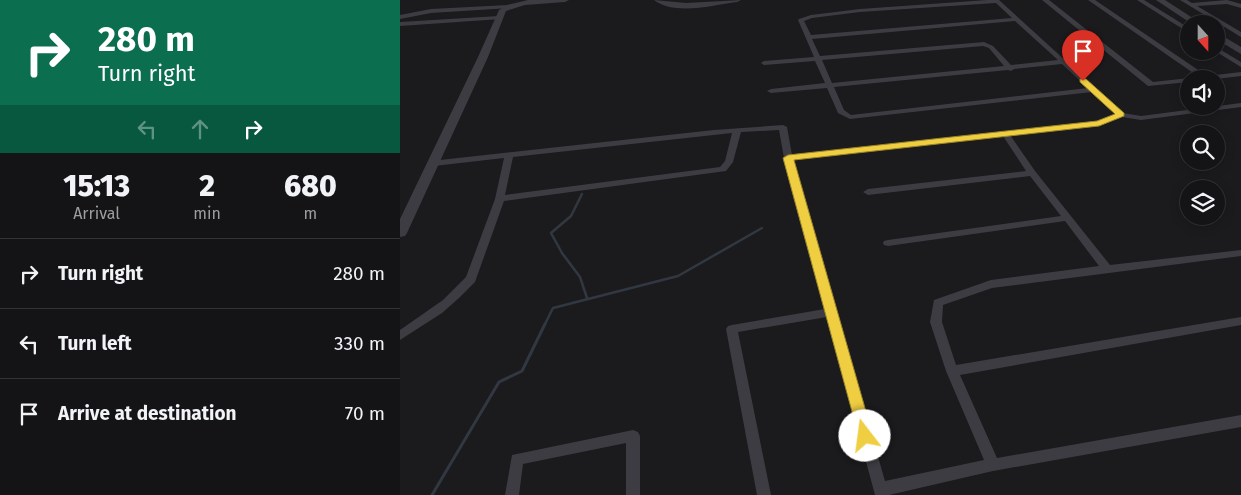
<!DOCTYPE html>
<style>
:root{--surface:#141416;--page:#212123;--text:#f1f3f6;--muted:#9d9ea1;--line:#333335}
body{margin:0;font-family:"Fira Sans",sans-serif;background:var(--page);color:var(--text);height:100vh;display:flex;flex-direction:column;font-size:19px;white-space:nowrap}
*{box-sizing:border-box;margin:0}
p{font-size:16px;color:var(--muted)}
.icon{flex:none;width:28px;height:28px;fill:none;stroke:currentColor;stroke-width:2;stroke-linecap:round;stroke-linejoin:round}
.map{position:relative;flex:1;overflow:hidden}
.panel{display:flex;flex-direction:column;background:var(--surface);width:400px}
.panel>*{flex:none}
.banner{background:#0b6e4f;color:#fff;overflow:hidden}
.needle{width:32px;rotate:159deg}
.tools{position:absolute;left:780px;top:15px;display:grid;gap:10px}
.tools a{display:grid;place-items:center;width:45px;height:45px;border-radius:50%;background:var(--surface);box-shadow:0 2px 12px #0003,0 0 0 1px var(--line);font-size:25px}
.pin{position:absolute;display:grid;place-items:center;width:42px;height:42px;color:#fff;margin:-51px -21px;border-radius:50% 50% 50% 0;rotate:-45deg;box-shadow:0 0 5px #0007}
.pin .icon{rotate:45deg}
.me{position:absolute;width:55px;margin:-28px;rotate:345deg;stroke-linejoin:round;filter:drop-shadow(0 0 4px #0008)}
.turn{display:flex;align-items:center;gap:18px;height:105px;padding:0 15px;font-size:22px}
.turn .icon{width:65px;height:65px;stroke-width:2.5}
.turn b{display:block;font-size:35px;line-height:42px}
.lanes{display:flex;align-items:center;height:48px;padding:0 15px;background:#0003;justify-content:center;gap:25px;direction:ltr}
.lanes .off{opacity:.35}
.eta{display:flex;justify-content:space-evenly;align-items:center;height:85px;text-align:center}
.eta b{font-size:30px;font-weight:800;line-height:35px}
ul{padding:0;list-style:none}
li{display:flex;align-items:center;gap:15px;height:70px;padding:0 15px;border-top:1px solid var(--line)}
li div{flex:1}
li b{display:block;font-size:19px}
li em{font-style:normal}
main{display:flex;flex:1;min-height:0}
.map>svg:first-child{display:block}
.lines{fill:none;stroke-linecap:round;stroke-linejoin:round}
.stream-far1{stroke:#313842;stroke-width:2.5}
.stream{stroke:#313842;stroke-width:3}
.minor{fill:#3c3c42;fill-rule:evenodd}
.tertiary{fill:#3c3c42;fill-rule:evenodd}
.route{fill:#efce41;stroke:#9b862a}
</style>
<main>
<section class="panel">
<div class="banner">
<div class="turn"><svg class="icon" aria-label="right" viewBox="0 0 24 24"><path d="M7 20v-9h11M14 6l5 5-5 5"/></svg><div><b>280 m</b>Turn right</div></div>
<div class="lanes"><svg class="icon off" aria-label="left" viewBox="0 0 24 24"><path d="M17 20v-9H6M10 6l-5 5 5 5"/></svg><svg class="icon off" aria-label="ahead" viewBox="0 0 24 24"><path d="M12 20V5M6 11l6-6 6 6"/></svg><svg class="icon" aria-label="right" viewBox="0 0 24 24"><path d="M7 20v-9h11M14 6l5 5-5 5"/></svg></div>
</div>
<div class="eta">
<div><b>15:13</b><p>Arrival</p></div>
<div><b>2</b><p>min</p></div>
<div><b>680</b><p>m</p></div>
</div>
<ul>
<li><svg class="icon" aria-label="right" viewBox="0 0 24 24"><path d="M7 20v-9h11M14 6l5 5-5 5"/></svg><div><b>Turn right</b></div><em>280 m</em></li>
<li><svg class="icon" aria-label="left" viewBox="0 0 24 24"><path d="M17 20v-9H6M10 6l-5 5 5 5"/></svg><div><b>Turn left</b></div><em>330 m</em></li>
<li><svg class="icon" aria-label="arrive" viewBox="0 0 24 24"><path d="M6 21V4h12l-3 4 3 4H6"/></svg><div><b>Arrive at destination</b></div><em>70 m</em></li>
</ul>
</section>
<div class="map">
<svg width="841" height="495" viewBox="0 0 841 495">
<rect width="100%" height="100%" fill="#1b1b1d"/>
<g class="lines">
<!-- stream-far1 -->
<g class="stream-far1">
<polyline points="182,194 171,216 151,233 162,253 180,277 187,298"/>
<polyline points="144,326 153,308 278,276 362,228"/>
</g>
<!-- stream -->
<polyline class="stream" points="32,495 99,382 122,371 145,324"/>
<!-- minor -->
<g class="minor">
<path d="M587,0H599L723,113L741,116L841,103V107L741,120L722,117L699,125L610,135L635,171L710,265L841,250V256L592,288L543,305L542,322L556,365L841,317V325L560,375L597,458L841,415V427L593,471L489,495H475L427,317L338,332L371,495H357L326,329L328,326L332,325L425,309L384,158L379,130L341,132L333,162L326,171L104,201L75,282L59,298L42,313L0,340V330L43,300L66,277L95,199L104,158L34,166L30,163L31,161L314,130L383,125L387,127L392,155L698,121L716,114L692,92L450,119L438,113L427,88L371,93L367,91L371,89L425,83L415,61L364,65L361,63L364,61L414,57L398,20L399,19L411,15L460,9ZM596,3L612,18L411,35L404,21L412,18L460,12ZM615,21L658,60L611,65L593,46L584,42L420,56L412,39ZM583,46L589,48L604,66L432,83L422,60ZM662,64L688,88L451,115L444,110L434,87L608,70L611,71L614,69ZM332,133L325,161L320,167L105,195L113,157ZM603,136L626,171L468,189L463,192L468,195L630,176L661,216L488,240L484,241L483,243L484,245L488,246L665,221L699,266L591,280L534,300L530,322L546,371L584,460L485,481L393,160Z"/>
<polygon points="642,0 649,0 753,82 789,78 792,79 789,79 789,82 748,86"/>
<polygon points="688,0 695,0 807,76 841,72 841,76 816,79 798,79 799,77"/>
<polygon points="737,0 744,0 789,28 789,33"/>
<polygon points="780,0 787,0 792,3 827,0 841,4 841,8 827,4 797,6 841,32 841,37"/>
<polygon points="108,5 110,6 110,8 31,13 0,19 0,15 31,9"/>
<polygon points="99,16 102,18 101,19 0,26 0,22"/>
<polygon points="816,47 841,62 841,67 815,51"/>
<polygon points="233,430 238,432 240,436 240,495 226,495 226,443 123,464 119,495 105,495 112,455"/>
</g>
<!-- tertiary -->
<g class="tertiary">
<polygon points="128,0 169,0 165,2 125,5 106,11 88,57 7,233 5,236 0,237 0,219 78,57 99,10 107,5"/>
<path d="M254,0L286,3L341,0L337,2C313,5 275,16 254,0Z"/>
<polygon points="756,0 765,0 802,24 792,24"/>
<polygon points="816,32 841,47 841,54 816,39"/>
</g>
</g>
<!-- route -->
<polygon class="route" points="680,79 686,79 724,113 724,116 699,126 394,160 473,436 471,441 465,443 460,441 383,158 388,155 697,121 715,114 680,82"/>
</svg>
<div class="tools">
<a><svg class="needle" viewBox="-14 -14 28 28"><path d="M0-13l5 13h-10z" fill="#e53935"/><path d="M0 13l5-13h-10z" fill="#9d9ea1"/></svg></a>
<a><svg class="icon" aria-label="sound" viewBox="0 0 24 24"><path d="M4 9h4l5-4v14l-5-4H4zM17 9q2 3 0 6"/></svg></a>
<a><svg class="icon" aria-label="search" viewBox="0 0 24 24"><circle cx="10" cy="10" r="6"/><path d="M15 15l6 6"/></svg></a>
<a><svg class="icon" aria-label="layers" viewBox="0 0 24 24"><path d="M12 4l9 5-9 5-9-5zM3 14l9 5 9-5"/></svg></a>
</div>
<div class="pin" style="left:683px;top:81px;background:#d93025"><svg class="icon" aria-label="arrive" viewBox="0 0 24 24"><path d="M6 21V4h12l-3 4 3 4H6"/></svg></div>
<svg class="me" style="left:465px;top:436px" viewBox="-20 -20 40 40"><circle r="19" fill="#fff"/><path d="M0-13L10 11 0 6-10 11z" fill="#efce41"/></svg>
</div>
</main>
